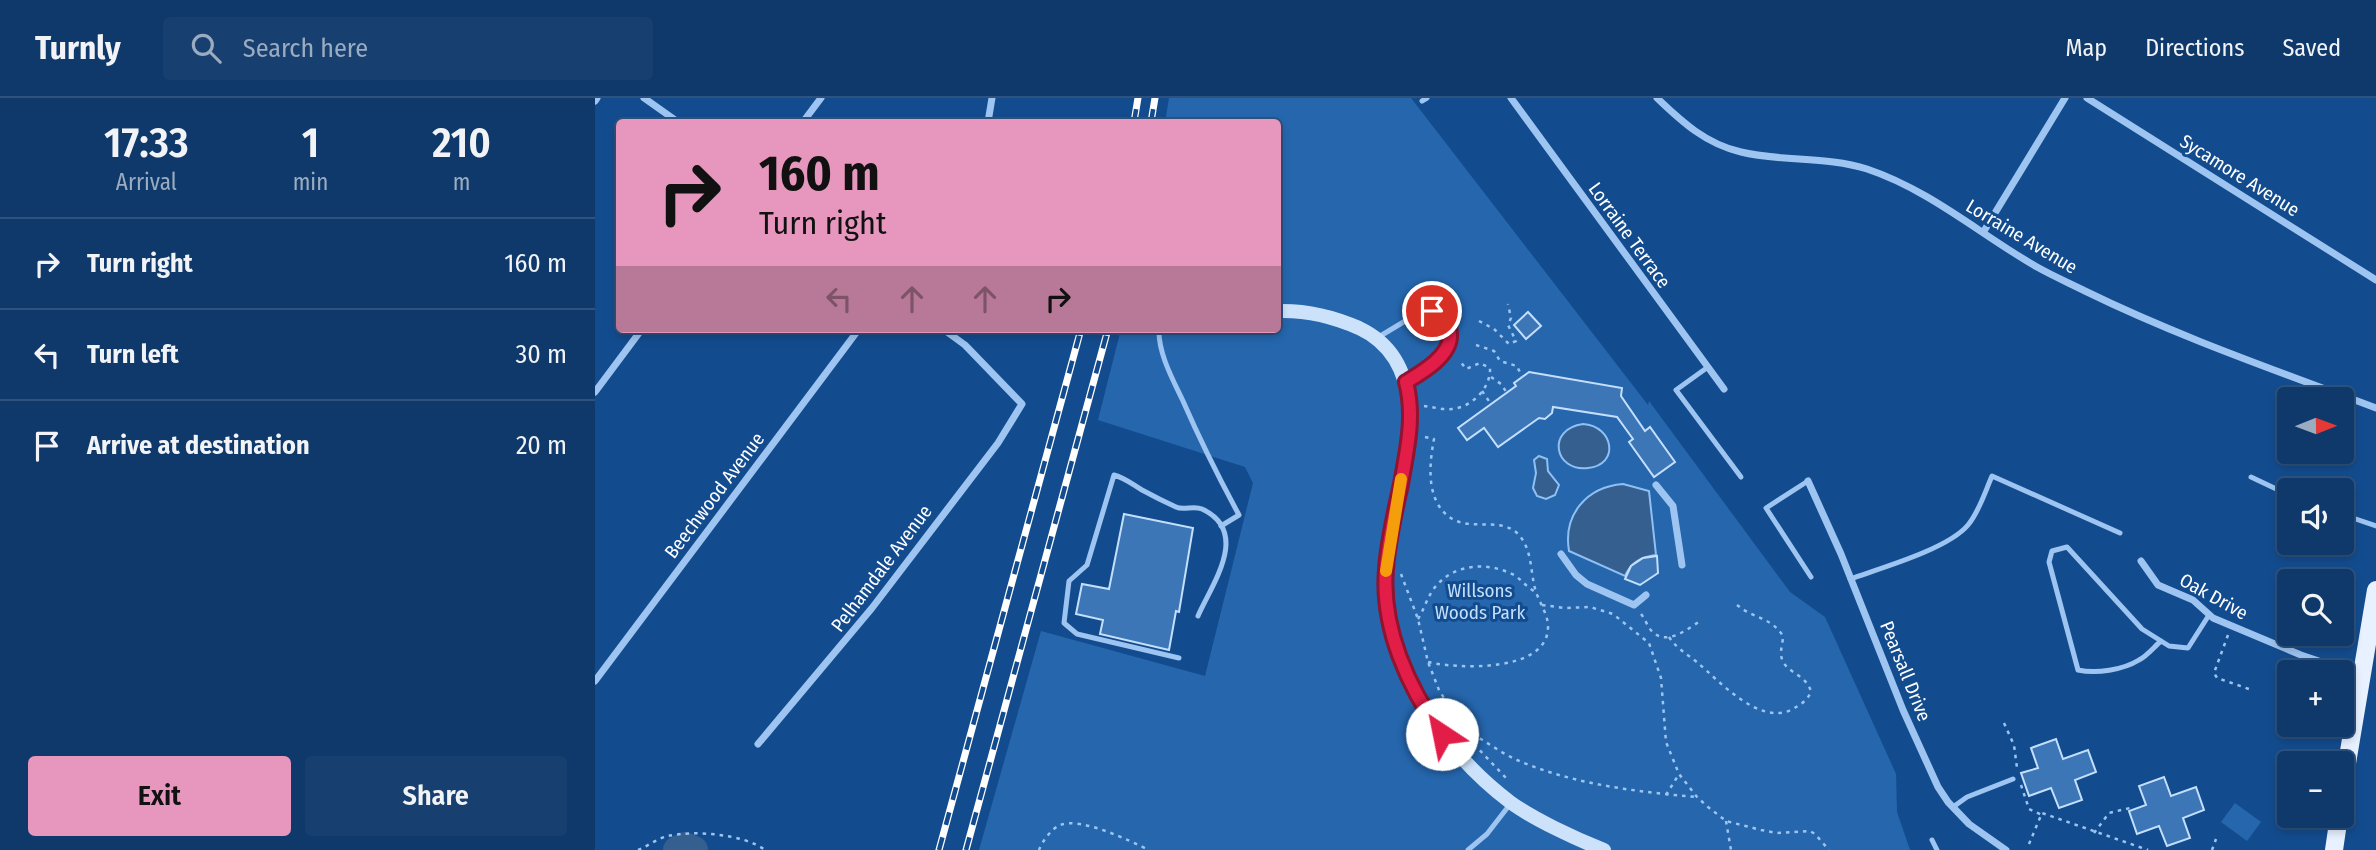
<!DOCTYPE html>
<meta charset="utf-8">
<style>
:root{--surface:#0e396a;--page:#174070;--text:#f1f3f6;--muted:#9bacc1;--line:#2e537e;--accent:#e797bd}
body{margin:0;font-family:"Fira Sans Condensed",sans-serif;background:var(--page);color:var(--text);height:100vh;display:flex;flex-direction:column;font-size:26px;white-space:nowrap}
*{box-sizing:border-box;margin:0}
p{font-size:23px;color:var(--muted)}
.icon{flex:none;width:38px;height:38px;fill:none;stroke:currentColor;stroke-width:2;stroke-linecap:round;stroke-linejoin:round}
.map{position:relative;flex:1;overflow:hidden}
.drawer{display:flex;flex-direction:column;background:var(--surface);width:595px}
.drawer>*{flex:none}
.top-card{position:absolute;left:21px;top:21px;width:665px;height:214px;border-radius:7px;box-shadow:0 4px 10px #0003,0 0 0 2px var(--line);background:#e797bd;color:#111;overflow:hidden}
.needle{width:46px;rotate:89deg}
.buttons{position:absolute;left:1682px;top:289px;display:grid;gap:14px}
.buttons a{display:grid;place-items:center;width:77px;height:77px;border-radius:7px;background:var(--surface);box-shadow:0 4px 10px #0003,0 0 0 2px var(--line);font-size:35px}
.pin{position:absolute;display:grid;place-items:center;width:60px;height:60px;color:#fff;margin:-30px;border:4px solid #fff;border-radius:50%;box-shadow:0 2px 7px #0007}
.me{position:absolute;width:77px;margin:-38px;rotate:326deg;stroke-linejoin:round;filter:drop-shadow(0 0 5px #0008)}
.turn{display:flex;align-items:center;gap:24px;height:147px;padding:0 28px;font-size:32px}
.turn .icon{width:91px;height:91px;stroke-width:2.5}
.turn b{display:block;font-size:49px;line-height:60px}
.lanes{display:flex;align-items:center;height:66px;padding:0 28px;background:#0003;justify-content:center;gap:35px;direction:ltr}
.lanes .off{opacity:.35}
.eta{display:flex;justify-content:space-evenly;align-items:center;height:119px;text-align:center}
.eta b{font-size:42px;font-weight:600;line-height:49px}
.button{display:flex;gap:14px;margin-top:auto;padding:14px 28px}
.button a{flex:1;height:80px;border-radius:7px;background:var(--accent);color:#111;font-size:28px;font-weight:600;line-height:80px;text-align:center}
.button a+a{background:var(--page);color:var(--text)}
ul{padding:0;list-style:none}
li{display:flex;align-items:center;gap:21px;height:91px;padding:0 28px;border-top:2px solid var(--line)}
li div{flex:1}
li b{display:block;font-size:26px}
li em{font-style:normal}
header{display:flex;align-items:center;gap:42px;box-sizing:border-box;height:98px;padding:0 35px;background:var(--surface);border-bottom:2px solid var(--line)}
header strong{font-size:33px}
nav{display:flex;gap:38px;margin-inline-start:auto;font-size:24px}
.search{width:490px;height:63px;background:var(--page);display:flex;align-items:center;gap:18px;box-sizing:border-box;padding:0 24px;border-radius:7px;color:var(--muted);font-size:26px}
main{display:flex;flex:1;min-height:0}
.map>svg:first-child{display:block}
.green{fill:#2566ad}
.water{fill:#355f8f;stroke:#8fc0f4;stroke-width:2}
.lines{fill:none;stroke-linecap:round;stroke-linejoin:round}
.river{stroke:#355f8f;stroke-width:28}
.building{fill:#3c76b7;stroke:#c4dffc;stroke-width:2}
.path{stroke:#9ec5f1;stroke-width:2.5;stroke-dasharray:3.5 5;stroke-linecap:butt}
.lane{stroke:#9ec5f1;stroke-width:5}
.street{stroke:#9ec5f1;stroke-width:7}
.secondary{stroke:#cce2fb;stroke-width:14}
.primary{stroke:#e7f1ff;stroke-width:18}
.rail-casing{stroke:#fff;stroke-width:7}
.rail{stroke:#134c8e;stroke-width:4.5;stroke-dasharray:13;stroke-linecap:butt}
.route-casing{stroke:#92132f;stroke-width:18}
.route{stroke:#e11d48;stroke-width:12}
.slow{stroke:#f59e0b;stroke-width:12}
.labels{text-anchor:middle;stroke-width:6;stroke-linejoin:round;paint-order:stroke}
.street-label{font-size:19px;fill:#fff;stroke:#134c8e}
.park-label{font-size:19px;fill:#c4dffc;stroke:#134c8e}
</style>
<header>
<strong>Turnly</strong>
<div class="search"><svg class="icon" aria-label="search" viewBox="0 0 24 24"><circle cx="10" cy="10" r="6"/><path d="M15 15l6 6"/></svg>Search here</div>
<nav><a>Map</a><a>Directions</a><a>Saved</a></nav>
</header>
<main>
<section class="drawer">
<div class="eta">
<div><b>17:33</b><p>Arrival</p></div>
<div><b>1</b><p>min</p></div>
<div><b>210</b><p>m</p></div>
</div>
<ul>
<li><svg class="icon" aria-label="right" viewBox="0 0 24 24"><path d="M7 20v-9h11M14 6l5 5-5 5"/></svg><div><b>Turn right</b></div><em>160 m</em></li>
<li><svg class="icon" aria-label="left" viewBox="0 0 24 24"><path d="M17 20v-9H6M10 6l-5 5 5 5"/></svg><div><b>Turn left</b></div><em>30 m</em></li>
<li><svg class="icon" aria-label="arrive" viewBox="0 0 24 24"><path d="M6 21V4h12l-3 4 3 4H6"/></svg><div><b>Arrive at destination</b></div><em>20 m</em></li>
</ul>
<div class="button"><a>Exit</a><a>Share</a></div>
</section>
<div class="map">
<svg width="1781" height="752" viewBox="0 0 1781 752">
<rect width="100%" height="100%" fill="#134c8e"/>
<!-- green -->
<g class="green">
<polygon points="574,0 816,0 1053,307 1054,303 1195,494 1230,519 1301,676 1302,714 1315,752 384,752 446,533 610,578 658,385 650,369 503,322 526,231 682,231 682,24 570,24"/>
<polygon points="1640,705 1666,724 1652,743 1626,724"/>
</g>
<!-- water -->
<g class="water">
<path d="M988,326C1019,328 1025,367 993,370C959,374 951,331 988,326Z"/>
<polygon points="944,358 952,361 953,373 964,387 960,397 951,401 942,398 938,390 941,375 939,362"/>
<path d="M1028,386L1054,393L1061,457C1046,459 1036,464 1030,478L974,453C968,417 991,389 1028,386Z"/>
</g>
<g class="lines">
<!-- river -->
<polyline class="river" points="82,752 90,748 99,752"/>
</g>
<!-- building -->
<g class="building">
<polygon points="933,214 946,228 931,241 919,227"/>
<polygon points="934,274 1027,290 1026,298 1050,333 1055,329 1080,364 1059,379 1034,344 1038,341 1022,319 958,309 957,315 950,321 944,320 903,349 889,330 872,342 863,330 921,288 919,285"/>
<polygon points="529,416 598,430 584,514 581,513 574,552 505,536 508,522 481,516 487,486 514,491"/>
<polygon points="1062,458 1063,475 1045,487 1030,481 1036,468 1048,460"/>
<polygon points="1461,641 1468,661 1493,652 1501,674 1480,682 1487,702 1464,710 1456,690 1434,698 1426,675 1443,670 1436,650"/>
<polygon points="1569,679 1576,698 1601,689 1609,712 1588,720 1595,740 1572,748 1564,728 1542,736 1534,713 1551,707 1544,688"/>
</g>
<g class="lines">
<!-- path -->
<g class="path">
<polyline points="884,223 899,231 914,246 921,243 913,227 916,220 913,206"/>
<polyline points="881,247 899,253 905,263 922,268 927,279"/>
<polyline points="896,279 906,286 912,295"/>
<polyline points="887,293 896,306"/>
<path d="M829,308C838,309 848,312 857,311C877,309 896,290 895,270L885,265L871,271L865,263"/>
<path d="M830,339L839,341C835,362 832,389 844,408C866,442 903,413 925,438C938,455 935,475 941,494C945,506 953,516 953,529C953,575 862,571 833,564"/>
<polyline points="806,476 823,521 833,564 844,592 876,643 911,680"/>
<polyline points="947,507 970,510 995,509 1018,516 1054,545 1066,580 1071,644 1084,676 1102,699 1113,709 1131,723 1166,732 1182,735 1215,733 1220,736 1234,752"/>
<path d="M1046,516C1051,522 1053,531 1059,535C1073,547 1093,531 1105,523"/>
<path d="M823,521C830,510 833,496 842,487C861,465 894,464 919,477C927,482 932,490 941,494"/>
<polyline points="1633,537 1619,575 1622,580 1654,591"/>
<path d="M1074,539C1082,551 1092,556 1103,565C1125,584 1164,627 1196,612C1205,607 1212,603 1216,594C1212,575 1186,575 1186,555C1186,549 1188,544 1188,538C1176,519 1159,521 1142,507"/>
<polyline points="1409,625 1419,647 1422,670"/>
<path d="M870,632C888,641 904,654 922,662C977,686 1042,694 1102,699"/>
<polyline points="1426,687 1434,711 1447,717"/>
<polyline points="1071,697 1084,676"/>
<polyline points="1131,723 1136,752"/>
<polyline points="1499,735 1514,715 1539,709"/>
<polyline points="1434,746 1447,715 1553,752"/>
<path d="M43,752C53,748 63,740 73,738C99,732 149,736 170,752"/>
<path d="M444,752C447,744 456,731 465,727C487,719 533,742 554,752"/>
<polyline points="1617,752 1621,741"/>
</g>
<!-- lane -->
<g class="lane">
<polyline points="827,3 832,0"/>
<path d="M564,231C563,255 578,282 588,303C605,342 624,380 644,417L626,428"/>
<path d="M782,240L820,217L837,213L851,220C853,225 855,231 855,237C856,258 826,275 811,284"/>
<polyline points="1113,269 1081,292 1146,379"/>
<polyline points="1656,379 1694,397"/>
<polyline points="1213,383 1171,410 1216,479"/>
<polyline points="1746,416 1781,428"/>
<path d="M1255,481C1286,470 1353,451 1373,427C1384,414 1390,394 1397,378L1525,435"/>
<path d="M1566,543C1559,549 1552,558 1544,562C1528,572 1501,576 1483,572L1454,464L1457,453L1472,449L1547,531L1574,548L1593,550L1614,517"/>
<path d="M584,560L482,536L469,525L474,483L492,467L519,377C530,380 537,386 547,392C558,398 570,404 581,409C589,413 598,407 607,411C656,434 617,486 603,518"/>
<polyline points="1358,709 1372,699 1418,681"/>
<polyline points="1337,742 1342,752"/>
<polyline points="873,752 892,736 916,705"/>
</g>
<!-- street -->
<g class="street">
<polyline points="49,0 83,24"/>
<polyline points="916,0 1129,291"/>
<path d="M1062,0C1087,24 1111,46 1146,54C1187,64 1232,58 1272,71C1335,92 1386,137 1442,169C1458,178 1474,185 1490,193C1584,239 1683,273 1781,310"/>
<polyline points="1492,0 1781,182"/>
<polyline points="0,3 2,0"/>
<polyline points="208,24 226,0"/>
<polyline points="393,24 397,0"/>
<polyline points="1389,133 1470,0"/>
<polyline points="0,294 47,231"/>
<polyline points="1213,383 1246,456 1308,612 1343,689 1353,704 1374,726 1411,752"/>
<polyline points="1061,387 1078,408 1087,467"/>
<polyline points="966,456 981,477 992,486 1039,507 1051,497"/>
<polyline points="1546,463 1563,487 1598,502 1618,520 1706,557 1765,577"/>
<polyline points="0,583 264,231"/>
<polyline points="163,646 277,510 403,345 427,306 370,247 348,231"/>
</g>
<!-- secondary -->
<path class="secondary" d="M682,213C712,212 737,218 764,230C853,272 799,397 791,469C789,485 791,505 794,521C808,593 857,660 915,704C938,721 981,741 1009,752"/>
<!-- primary -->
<g class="primary">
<polyline points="1746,701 1781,492"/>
<polyline points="1739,752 1744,718"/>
</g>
<defs>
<g id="rail">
<polyline points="539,24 543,0"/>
<polyline points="556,24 560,0"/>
<polyline points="344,752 486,231"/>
<polyline points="371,752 513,231"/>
</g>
</defs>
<!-- rail casing -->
<use href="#rail" class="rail-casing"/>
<!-- rail -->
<use href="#rail" class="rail"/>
</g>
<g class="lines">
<defs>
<path id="route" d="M837,213L852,220C853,225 855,231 855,237C856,258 826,275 811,284C820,318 812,352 806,386C800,414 793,442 791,471C786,529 813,590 847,636"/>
</defs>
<!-- route casing -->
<use href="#route" class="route-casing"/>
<!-- route -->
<use href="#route" class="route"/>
<!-- slow -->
<polyline class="slow" points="791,473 806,381"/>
</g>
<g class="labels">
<!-- street labels -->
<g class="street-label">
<text transform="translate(1645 77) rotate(32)" y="7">Sycamore Avenue</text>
<text transform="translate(1035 137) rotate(54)" y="7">Lorraine Terrace</text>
<text transform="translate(1427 138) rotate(31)" y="7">Lorraine Avenue</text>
<text transform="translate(119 397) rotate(-53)" y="7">Beechwood Avenue</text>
<text transform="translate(286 470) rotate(-53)" y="7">Pelhamdale Avenue</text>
<text transform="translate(1619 498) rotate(29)" y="7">Oak Drive</text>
<text transform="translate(1311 573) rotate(68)" y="7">Pearsall Drive</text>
</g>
<!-- park labels -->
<g class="park-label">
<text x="885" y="499">Willsons<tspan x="885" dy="22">Woods Park</tspan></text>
</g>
</g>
</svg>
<div class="buttons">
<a><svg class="needle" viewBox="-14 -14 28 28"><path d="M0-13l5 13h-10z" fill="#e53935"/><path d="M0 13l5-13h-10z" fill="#9bacc1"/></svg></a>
<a><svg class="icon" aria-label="sound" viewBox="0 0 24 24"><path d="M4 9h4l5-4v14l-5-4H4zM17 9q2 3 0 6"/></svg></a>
<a><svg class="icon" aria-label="search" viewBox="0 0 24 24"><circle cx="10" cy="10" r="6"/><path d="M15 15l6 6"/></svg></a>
<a>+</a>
<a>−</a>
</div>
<div class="pin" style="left:837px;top:213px;background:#d93025"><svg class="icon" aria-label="arrive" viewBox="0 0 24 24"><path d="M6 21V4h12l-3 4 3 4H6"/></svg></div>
<svg class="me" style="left:847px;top:636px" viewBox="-20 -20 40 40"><circle r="19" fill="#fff"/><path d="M0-13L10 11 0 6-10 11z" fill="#e11d48"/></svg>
<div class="top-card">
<div class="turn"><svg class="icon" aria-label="right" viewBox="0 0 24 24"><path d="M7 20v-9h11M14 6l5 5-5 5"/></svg><div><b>160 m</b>Turn right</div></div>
<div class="lanes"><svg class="icon off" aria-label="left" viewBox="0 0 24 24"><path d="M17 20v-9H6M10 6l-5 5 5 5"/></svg><svg class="icon off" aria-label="ahead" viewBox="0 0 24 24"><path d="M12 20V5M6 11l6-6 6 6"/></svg><svg class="icon off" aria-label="ahead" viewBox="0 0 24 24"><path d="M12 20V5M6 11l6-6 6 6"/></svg><svg class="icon" aria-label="right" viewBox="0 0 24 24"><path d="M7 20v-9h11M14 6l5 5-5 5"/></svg></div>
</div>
</div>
</main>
